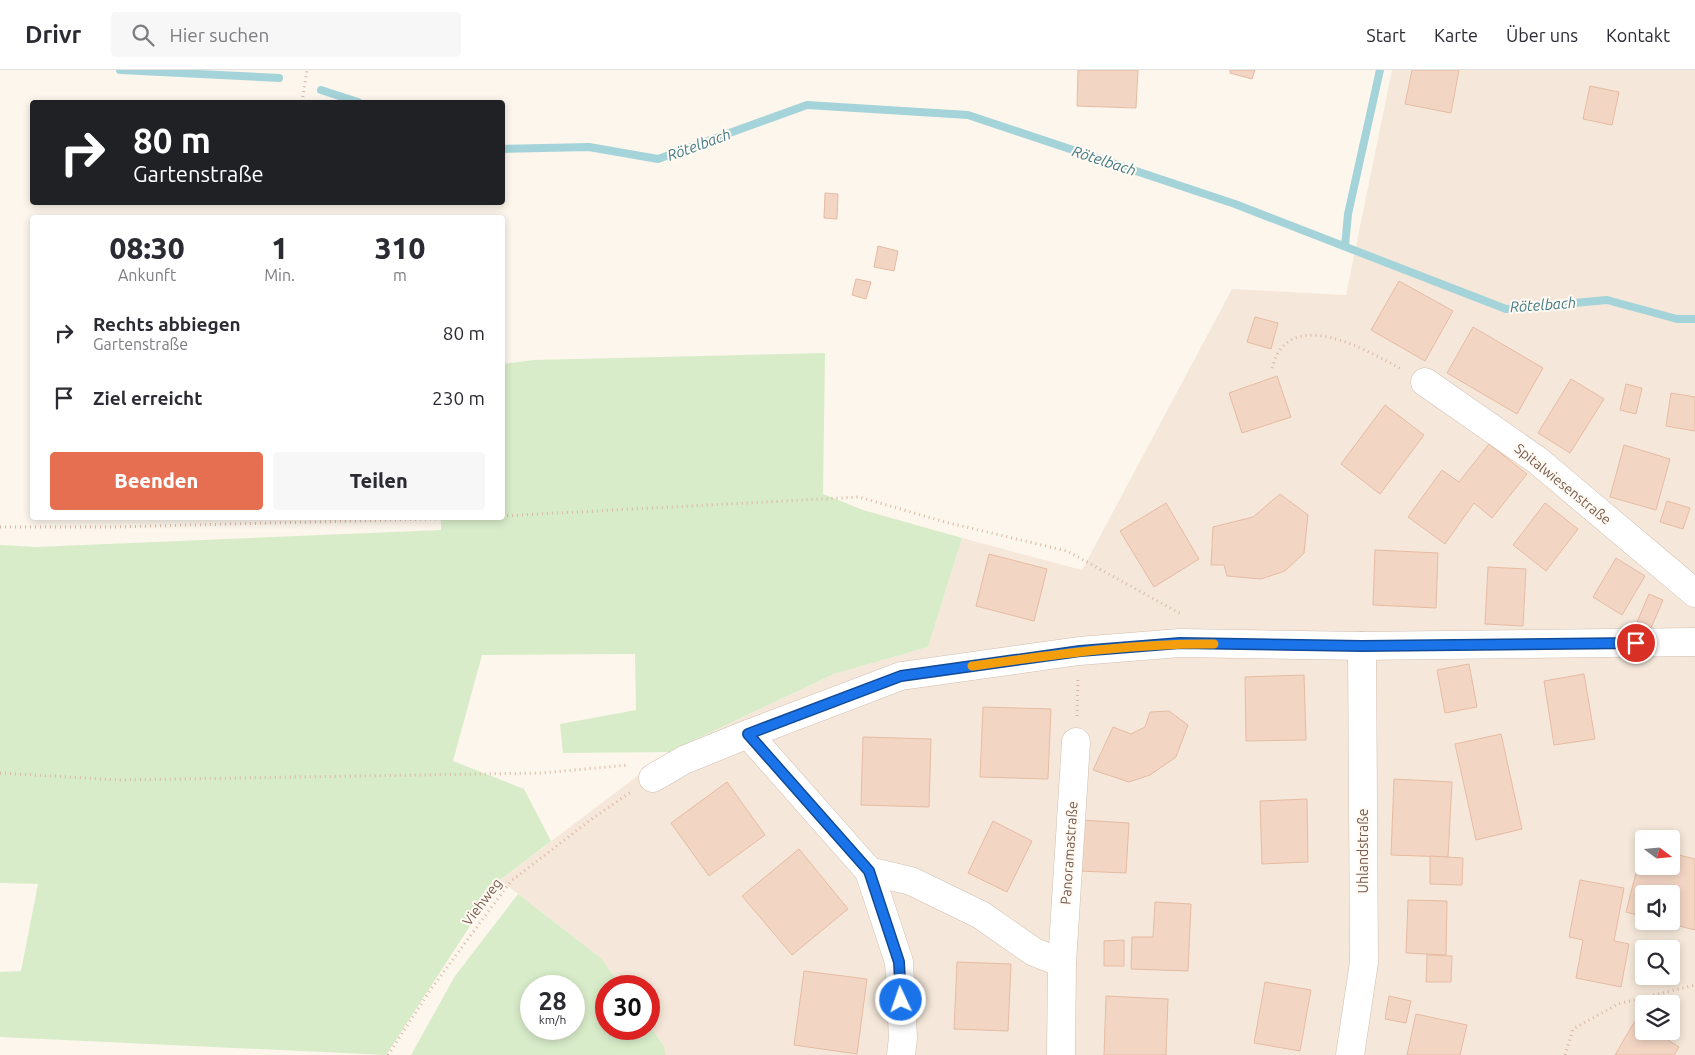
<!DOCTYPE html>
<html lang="de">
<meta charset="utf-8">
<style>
:root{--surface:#fff;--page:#f7f7f7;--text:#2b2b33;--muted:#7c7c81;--line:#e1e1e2;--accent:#e76f51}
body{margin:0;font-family:Ubuntu,sans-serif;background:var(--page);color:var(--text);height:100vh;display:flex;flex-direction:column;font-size:19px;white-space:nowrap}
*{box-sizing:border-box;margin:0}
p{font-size:16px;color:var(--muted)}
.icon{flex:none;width:28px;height:28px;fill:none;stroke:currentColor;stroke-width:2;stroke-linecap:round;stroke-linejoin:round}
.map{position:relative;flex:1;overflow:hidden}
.panel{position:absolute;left:30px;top:145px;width:475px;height:305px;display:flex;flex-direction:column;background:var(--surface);border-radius:5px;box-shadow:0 2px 8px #0003}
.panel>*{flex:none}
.top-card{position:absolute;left:30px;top:30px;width:475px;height:105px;border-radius:5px;box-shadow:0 2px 8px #0003;background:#202124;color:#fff;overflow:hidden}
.needle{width:32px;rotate:106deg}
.fabs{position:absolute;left:1635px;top:760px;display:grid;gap:10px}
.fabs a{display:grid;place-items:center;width:45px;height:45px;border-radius:5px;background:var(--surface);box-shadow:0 2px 8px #0003;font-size:25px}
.speed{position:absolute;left:520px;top:905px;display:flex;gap:10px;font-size:25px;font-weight:700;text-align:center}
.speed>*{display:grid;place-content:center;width:65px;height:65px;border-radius:50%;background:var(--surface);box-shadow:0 2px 8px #0003;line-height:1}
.speed small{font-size:12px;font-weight:400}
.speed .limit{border:8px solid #d22;background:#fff;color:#111}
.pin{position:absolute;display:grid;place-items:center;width:42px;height:42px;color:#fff;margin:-21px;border:2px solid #fff;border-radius:50%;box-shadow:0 1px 5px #0007}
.me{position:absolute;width:55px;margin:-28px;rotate:357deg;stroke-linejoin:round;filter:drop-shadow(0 0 4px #0008)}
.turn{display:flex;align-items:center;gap:18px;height:105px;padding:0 20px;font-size:22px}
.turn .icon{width:65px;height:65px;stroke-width:2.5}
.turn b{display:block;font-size:35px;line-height:42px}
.eta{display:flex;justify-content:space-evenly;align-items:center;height:85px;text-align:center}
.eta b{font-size:30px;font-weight:800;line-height:35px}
.button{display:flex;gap:10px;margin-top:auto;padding:10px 20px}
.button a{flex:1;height:58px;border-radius:5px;background:var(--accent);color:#fff;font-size:20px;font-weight:800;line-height:58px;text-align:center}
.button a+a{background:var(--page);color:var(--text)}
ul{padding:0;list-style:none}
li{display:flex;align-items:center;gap:15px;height:65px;padding:0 20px}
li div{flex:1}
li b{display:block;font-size:19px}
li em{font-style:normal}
header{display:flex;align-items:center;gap:30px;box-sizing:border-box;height:70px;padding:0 25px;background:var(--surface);border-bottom:1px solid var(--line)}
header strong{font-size:24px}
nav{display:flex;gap:28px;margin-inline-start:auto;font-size:18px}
.search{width:350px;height:45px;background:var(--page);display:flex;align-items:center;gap:12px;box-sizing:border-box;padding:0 18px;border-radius:5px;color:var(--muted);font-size:19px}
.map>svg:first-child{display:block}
.residential{fill:#f5e8da;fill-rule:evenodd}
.green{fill:#d8ecc9;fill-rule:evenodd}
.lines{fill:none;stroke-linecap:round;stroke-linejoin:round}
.stream{stroke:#a5d3da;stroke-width:8}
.building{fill:#f3d5c3;stroke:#e6bba3}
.minor-casing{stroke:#d1beb0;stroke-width:29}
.path{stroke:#d9b8a5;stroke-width:3;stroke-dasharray:1 4;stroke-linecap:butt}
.minor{stroke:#fff;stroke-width:28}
.route-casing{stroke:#114b97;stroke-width:12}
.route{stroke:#1a73e8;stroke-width:9}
.slow{stroke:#f59e0b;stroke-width:9}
.labels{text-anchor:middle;stroke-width:4;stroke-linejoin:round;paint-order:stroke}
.street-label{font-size:14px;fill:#7a5c4d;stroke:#fffaf3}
.water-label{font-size:15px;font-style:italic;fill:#437c86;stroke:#fffaf3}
</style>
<header>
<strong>Drivr</strong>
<div class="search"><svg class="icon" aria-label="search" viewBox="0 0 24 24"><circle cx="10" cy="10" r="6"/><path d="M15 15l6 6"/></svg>Hier suchen</div>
<nav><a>Start</a><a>Karte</a><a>Über uns</a><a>Kontakt</a></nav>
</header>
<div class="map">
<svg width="1695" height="985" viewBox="0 0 1695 985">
<rect width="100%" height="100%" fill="#fdf6ec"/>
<!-- residential -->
<path class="residential" d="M1392,0H1695V985H666L664,976L649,955V916H621L601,888L500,810L669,682L834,604L928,577L962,468L1082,500L1232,219L1346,225ZM1644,769H1671V796H1644ZM1644,824H1671V851H1644ZM1644,879H1671V906H1644ZM1644,934H1671V961H1644Z"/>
<!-- green -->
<g class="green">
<polygon points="825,283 823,424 863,440 962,468 928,577 834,604 669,682 563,683 560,654 636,640 635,584 482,585 453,691 524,719 551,771 500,810 386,985 0,967 0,902 21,901 38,814 0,813 0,475 36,477 441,460 441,448 502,448 503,294 534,290"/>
<path d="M518,824L601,888L621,916H606V959H649V955L664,976L666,985H411L455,906ZM531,916H574V959H531Z"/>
</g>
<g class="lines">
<!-- stream -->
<g class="stream">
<polyline points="120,0 279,8"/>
<polyline points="321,20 358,32"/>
<polyline points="502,79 589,77 658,89 807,35 968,45 1235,134 1506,239 1607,230 1677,249 1695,249"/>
<polyline points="1345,176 1348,144 1380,0"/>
</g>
</g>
<!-- building -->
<g class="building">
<polygon points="1078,0 1138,0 1136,38 1077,36"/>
<polygon points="1230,0 1255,0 1252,9 1230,3"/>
<polygon points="1412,0 1459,0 1451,43 1405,34"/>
<polygon points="1590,16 1619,22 1612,55 1583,49"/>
<polygon points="825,123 838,124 837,149 824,148"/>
<polygon points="878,176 898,181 894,201 874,197"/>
<polygon points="856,209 871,212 866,229 852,225"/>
<polygon points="1399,211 1453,241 1425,291 1371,260"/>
<polygon points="1255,247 1278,253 1271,279 1247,272"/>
<polygon points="1473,257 1543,298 1517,344 1447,303"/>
<polygon points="1277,306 1291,347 1242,363 1229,323"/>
<polygon points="1571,309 1604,329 1570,383 1538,363"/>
<polygon points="1626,314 1642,318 1636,344 1620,340"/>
<polygon points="1671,323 1695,327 1695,361 1666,356"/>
<polygon points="1385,335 1424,365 1380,424 1341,394"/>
<polygon points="1489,374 1527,404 1492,448 1474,433 1445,474 1408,447 1442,400 1459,412"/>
<polygon points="1624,375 1670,389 1656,440 1610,427"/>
<polygon points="1280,424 1308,445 1304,483 1285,501 1261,509 1227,506 1224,495 1211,495 1213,457 1253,447"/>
<polygon points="1667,431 1690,438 1683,459 1660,452"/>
<polygon points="1166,433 1199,489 1154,517 1120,461"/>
<polygon points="1545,433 1578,459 1546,501 1513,475"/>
<polygon points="1375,480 1438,483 1436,538 1373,535"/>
<polygon points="989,484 1047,499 1034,551 976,536"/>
<polygon points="1616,488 1645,506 1622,545 1593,527"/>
<polygon points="1488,497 1526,499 1523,556 1485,554"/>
<polygon points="1649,524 1663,530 1651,558 1637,552"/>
<polygon points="1469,594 1477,637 1445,643 1437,600"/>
<polygon points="1584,604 1595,669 1554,675 1544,611"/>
<polygon points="1304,605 1306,670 1246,671 1245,607"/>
<polygon points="983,637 1051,639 1048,709 980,707"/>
<polygon points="1169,641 1188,655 1176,687 1150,705 1129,712 1093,700 1113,657 1131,664 1145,657 1150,642"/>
<polygon points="1501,664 1522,759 1476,770 1455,674"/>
<polygon points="863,667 931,669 929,737 861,735"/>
<polygon points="1394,709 1452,712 1448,787 1391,785"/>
<polygon points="727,712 765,765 709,806 671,753"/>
<polygon points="1307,729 1308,792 1262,794 1260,731"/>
<polygon points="1082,750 1129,753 1126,803 1079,801"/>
<polygon points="993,751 1032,771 1007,822 968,803"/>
<polygon points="1643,776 1644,796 1671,796 1671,783 1695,789 1695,860 1660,851 1671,851 1671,824 1644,824 1644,847 1626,842"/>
<polygon points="799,779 848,839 792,885 742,826"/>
<polygon points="1430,786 1463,788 1462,815 1430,814"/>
<polygon points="1580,810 1624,818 1614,871 1629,874 1621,917 1576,908 1583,870 1569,867"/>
<polygon points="1408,830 1447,831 1446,885 1406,883"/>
<polygon points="1155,832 1191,834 1188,901 1131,899 1132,867 1153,867"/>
<polygon points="1124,870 1124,896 1104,896 1104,871"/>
<polygon points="1427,885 1452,886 1451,912 1426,912"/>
<polygon points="957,892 1011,894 1008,961 954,959"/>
<polygon points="804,901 867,909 857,984 794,975"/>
<polygon points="1265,912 1311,920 1300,981 1254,973"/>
<polygon points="1106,926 1168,929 1166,985 1104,985"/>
<polygon points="1389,926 1411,931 1406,953 1385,949"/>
<polygon points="1416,944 1467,955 1460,985 1407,985"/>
<polygon points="1635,951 1644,956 1644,961 1653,961 1679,977 1674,985 1615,985"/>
</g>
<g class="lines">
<defs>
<g id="minor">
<polyline points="1425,312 1537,390 1695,523"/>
<polyline points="748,664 869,801 899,892 903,968 901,985"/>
<polyline points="653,708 684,690 748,664 901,606 1079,581 1180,573 1362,576 1695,572"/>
<polyline points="869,801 911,811 981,845 1034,882 1062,893 1061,985"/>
<polyline points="1062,893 1076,672"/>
<polyline points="1350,985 1364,892 1362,576"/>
</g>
</defs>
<!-- minor casing -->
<use href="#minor" class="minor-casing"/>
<!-- path -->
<g class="path">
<polyline points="302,32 307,0"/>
<path d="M1272,298C1274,292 1276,284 1280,280C1306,244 1372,283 1401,299"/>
<polyline points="502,446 859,427 945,452 1067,481 1183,545"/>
<polyline points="0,457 112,457 473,448"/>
<polyline points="1077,646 1078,607"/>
<polyline points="0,703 118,710 541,703 629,695"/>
<polyline points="388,985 431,919 511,811 593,748 631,722"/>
<polyline points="1565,985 1573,959 1618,934 1695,915"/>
</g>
<!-- minor -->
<use href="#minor" class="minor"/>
</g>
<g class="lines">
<defs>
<polyline id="route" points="901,930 899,892 869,801 748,664 901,606 1080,581 1180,573 1362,576 1636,573"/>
</defs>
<!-- route casing -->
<use href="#route" class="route-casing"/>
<!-- route -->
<use href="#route" class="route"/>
<!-- slow -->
<path class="slow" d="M972,596C1052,585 1133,573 1214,574"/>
</g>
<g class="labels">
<!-- street labels -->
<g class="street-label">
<text transform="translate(1563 414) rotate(39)" y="5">Spitalwiesenstraße</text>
<text transform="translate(1363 781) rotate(-90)" y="5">Uhlandstraße</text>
<text transform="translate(1069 783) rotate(-86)" y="5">Panoramastraße</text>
<text transform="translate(482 832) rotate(-53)" y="5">Viehweg</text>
</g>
<!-- water labels -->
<g class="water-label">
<text transform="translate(699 75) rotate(-20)" y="5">Rötelbach</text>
<text transform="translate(1104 91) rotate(18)" y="5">Rötelbach</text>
<text transform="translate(1543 235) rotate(-4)" y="5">Rötelbach</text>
</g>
</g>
</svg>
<div class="fabs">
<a><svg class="needle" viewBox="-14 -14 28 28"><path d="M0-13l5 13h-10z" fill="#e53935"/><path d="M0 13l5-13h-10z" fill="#7c7c81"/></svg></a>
<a><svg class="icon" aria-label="sound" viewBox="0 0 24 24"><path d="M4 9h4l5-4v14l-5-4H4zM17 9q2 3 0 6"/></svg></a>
<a><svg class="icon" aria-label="search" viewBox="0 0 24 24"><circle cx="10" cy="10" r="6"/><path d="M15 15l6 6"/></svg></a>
<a><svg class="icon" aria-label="layers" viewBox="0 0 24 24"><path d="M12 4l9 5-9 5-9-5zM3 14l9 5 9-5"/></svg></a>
</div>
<div class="speed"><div>28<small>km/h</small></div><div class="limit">30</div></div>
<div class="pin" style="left:1636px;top:573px;background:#d93025"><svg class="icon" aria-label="arrive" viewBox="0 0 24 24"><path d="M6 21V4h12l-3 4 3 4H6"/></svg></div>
<svg class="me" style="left:901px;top:930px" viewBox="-20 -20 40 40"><circle r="17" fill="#1a73e8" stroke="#fff" stroke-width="3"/><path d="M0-11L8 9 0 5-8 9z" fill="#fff"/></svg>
<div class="top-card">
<div class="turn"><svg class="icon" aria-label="right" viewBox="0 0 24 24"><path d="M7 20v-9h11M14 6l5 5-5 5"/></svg><div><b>80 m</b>Gartenstraße</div></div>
</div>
<section class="panel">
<div class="eta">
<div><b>08:30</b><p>Ankunft</p></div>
<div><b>1</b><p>Min.</p></div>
<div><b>310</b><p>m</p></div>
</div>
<ul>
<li><svg class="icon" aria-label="right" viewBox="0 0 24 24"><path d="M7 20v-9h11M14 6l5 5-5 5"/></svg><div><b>Rechts abbiegen</b><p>Gartenstraße</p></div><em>80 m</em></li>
<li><svg class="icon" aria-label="arrive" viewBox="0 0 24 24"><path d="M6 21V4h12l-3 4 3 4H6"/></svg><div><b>Ziel erreicht</b></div><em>230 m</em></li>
</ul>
<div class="button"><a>Beenden</a><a>Teilen</a></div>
</section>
</div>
